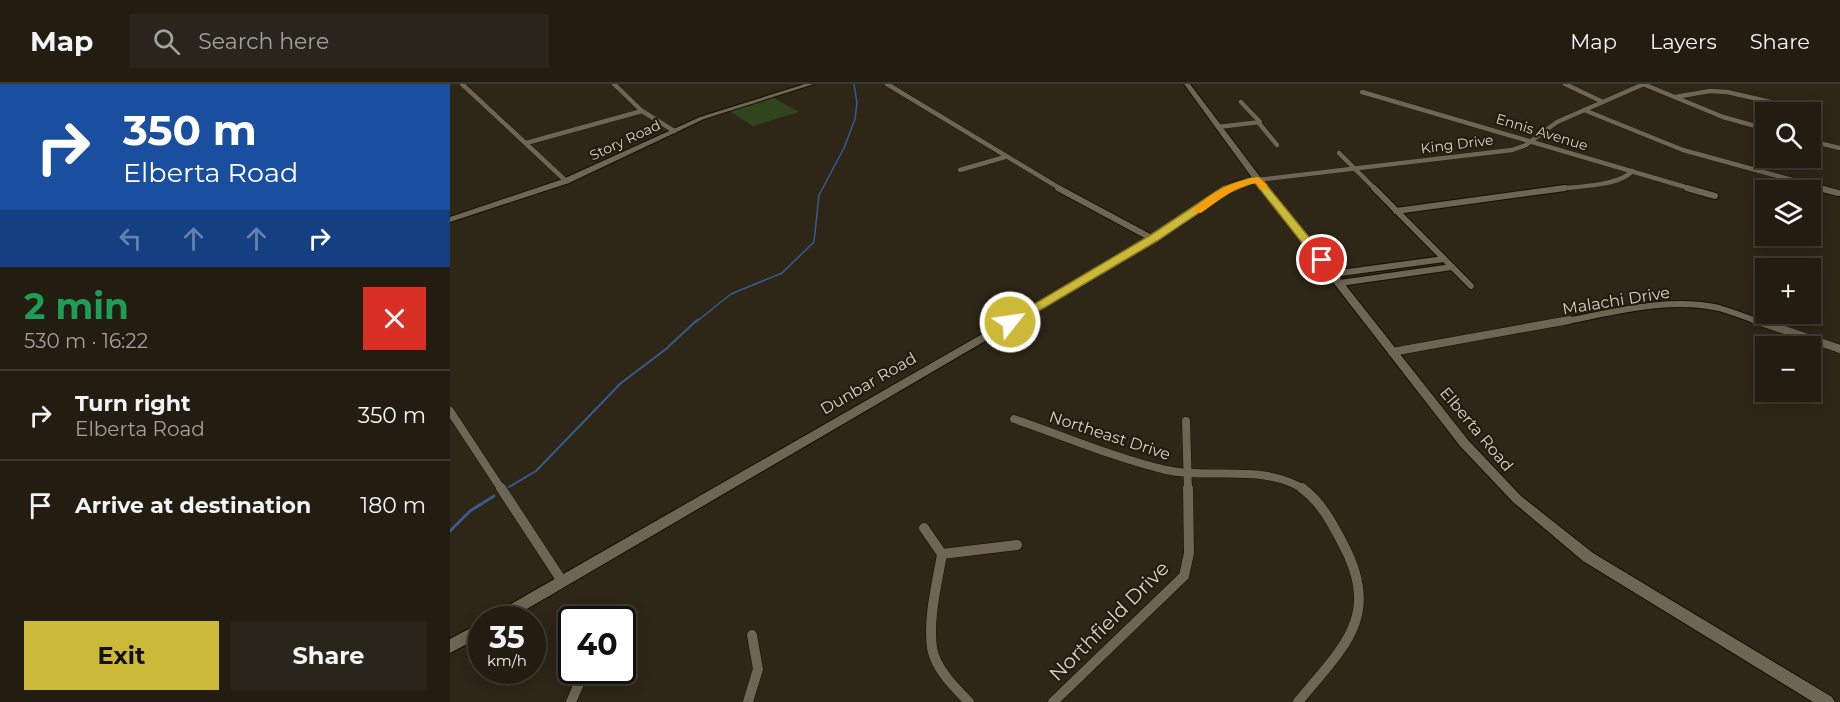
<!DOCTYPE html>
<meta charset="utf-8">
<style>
:root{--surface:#221c11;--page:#2a251a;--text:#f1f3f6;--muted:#a2a19f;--line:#3f3a31;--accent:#ccb938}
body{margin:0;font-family:Montserrat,sans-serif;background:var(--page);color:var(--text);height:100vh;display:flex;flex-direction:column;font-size:22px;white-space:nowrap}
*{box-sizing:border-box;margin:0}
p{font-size:20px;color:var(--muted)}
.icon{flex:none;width:33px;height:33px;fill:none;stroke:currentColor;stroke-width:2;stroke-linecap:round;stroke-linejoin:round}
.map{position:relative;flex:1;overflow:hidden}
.panel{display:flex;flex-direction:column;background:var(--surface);width:450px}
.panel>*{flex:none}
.guide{background:#1a4fa0;color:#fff;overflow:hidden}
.fabs{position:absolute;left:1305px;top:18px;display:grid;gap:12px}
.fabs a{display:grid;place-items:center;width:66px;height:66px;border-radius:0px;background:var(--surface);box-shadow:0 3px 15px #0003,0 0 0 2px var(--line);font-size:30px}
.speed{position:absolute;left:18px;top:522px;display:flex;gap:12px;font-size:30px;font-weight:700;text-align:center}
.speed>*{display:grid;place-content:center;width:78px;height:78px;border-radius:50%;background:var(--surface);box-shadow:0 3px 15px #0003,0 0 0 2px var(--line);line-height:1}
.speed small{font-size:15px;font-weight:400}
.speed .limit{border:3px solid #111;border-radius:9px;background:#fff;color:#111}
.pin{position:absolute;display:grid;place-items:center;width:51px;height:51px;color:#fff;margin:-26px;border:3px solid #fff;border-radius:50%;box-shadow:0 2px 6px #0007}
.me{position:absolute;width:66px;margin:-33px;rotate:60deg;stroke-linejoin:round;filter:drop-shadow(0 0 4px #0008)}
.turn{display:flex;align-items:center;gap:21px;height:126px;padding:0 24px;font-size:27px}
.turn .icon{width:78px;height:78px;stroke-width:2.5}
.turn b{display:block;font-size:42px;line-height:51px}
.lanes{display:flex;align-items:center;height:57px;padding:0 24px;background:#0003;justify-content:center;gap:30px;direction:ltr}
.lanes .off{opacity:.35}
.round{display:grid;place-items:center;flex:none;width:63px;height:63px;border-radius:0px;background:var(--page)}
.overview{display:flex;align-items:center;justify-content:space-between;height:102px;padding:0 24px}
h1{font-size:36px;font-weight:700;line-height:45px;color:#1e9e55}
.cta{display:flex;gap:12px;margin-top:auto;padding:12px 24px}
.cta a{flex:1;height:69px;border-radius:0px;background:var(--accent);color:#111;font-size:24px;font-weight:700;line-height:69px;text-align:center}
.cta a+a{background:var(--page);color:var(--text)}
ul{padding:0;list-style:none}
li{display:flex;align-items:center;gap:18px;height:90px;padding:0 24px;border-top:2px solid var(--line)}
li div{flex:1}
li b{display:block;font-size:22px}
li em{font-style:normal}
header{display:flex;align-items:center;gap:36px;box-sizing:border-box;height:84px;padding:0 30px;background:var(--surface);border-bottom:2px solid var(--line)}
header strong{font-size:28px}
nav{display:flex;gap:33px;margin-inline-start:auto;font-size:21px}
.search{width:420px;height:54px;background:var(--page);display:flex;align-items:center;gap:15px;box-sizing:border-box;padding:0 21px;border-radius:0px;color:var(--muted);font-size:22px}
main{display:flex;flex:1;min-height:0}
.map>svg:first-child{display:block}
.green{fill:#30451d}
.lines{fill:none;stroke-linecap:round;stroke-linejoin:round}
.stream-far2{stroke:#345d8e;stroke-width:1.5}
.stream-far1{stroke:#345d8e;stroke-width:2}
.stream{stroke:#345d8e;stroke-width:3}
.street-far3-casing{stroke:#160f03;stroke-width:5}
.street-far2-casing{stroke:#160f03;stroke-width:8}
.street-far1-casing{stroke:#160f03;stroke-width:9}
.street-casing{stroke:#160f03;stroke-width:11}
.secondary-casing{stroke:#160f03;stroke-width:2}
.street-far3{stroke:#6e6554;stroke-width:4.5}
.street-far2{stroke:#6e6554;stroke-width:6}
.street-far1{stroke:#6e6554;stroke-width:8}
.street{stroke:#6e6554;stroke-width:10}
.secondary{fill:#6e6554;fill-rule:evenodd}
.route{fill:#ccb938;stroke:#857824;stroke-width:1.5}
.slow{fill:#f59e0b}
.labels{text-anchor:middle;stroke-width:4.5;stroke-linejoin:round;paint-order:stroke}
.far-street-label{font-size:14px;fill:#d7d2c8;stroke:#241d0e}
.street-label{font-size:16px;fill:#d7d2c8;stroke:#241d0e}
.near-street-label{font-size:20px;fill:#d7d2c8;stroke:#241d0e}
</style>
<header>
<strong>Map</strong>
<div class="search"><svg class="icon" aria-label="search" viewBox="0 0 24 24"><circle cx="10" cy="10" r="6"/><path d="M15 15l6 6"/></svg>Search here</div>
<nav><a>Map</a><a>Layers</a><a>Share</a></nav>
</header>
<main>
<section class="panel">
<div class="guide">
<div class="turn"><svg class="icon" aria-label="right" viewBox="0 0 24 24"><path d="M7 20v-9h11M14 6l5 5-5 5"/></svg><div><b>350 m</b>Elberta Road</div></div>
<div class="lanes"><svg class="icon off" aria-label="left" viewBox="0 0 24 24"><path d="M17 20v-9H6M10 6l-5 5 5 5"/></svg><svg class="icon off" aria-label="ahead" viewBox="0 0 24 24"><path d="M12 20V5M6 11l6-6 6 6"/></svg><svg class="icon off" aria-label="ahead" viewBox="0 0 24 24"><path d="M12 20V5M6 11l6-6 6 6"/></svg><svg class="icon" aria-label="right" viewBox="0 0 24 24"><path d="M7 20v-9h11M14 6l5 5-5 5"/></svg></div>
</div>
<div class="overview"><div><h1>2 min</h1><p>530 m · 16:22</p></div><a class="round" style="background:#d93025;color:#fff"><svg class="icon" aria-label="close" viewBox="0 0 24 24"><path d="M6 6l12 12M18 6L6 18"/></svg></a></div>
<ul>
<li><svg class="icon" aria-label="right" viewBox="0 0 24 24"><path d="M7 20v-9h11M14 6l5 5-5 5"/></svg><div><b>Turn right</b><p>Elberta Road</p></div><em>350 m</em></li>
<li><svg class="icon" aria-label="arrive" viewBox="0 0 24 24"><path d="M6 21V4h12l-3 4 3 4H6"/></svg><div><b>Arrive at destination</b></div><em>180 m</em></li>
</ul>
<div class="cta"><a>Exit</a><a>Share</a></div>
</section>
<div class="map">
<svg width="1390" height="618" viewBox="0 0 1390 618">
<rect width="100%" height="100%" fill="#2e2617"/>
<!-- green -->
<polygon class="green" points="324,14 349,28 303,42 279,27"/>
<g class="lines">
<!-- stream-far2 -->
<polyline class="stream-far2" points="246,238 281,210 332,189 364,158 369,111 394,64 405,35 407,19 404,0"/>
<!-- stream-far1 -->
<polyline class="stream-far1" points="59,403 86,387 171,299 216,265 247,236"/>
<!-- stream -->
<polyline class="stream" points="0,447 20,427 44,412"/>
<defs>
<g id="street-far3">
<polyline points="12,0 116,97"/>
<polyline points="164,0 192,27 224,47"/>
<polyline points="437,0 611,105"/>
<polyline points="1115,0 1153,18"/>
<polyline points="1193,0 1273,33 1316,45"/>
<polyline points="912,8 1242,105"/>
<polyline points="1225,13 1260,7 1277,8 1365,28"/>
<polyline points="1134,26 1233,66 1375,105"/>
<polyline points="808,38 827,61"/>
<polyline points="768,43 810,38 791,18"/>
<polyline points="1360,57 1390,64"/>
<polyline points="76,59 192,27"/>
<polyline points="889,69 925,105"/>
<polyline points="510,86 555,73"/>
<polyline points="808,96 1062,66 1076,61 1107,38 1194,0"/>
<path d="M1104,105C1123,103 1170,102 1182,87"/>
</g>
<g id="street-far2">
<polyline points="608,104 703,155"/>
<polyline points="924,104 1021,202"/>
<polyline points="1237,104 1265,112"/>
<polyline points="1369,104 1388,109"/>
<polyline points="946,127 1115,104"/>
<polyline points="883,190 994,175"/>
<polyline points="890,199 1002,183"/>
<path d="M1111,238C1161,229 1218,212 1269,224C1282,228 1296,233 1309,238"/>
</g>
<g id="street-far1">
<polyline points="1305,236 1390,265"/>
<polyline points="942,268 1119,236"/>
<polyline points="0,327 52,406"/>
<path d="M564,335C614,352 665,374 716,386C761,396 814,379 855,406"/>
<polyline points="736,337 738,406"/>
</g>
<g id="street">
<polyline points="51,404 112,497"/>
<path d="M474,444L492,470C487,500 478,533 482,564C485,584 505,604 519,618"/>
<polyline points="492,470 567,461"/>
<polyline points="121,618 135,586"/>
<polyline points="298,618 308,585 302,551"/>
<polyline points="603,618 734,492 739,469 738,404"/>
<path d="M848,618C893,563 932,533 893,460C882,439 872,419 852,404"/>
</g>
<g id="secondary">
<polygon points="355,0 364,0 254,35 119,99 0,138 0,133 113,95 250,33"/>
<polygon points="734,0 740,0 811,94 1018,356 1071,412 1143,469 1382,613 1385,618 1363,618 1133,477 1063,418 1010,362 806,99 793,101 779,107 743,134 643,194 58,536 38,536 40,532 637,190 737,130 773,103 788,97 803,95"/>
<polygon points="32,538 32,552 0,569 0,555"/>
</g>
</defs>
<!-- street-far3 casing -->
<use href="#street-far3" class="street-far3-casing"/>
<!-- street-far2 casing -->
<use href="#street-far2" class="street-far2-casing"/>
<!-- street-far1 casing -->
<use href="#street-far1" class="street-far1-casing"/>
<!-- street casing -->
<use href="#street" class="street-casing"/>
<!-- secondary casing -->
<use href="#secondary" class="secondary-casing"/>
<!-- street-far3 -->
<use href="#street-far3" class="street-far3"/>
<!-- street-far2 -->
<use href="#street-far2" class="street-far2"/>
<!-- street-far1 -->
<use href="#street-far1" class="street-far1"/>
<!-- street -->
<use href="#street" class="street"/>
<!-- secondary -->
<use href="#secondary" class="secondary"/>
</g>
<!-- route -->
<polygon class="route" points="811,94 876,174 876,179 868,179 805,99 802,99 780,108 707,157 565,241 554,238 699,152 773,103 801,94"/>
<!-- slow -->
<path class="slow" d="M808,93L817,101V105H810L806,99C784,103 769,116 751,129L742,127C760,108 783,97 808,93Z"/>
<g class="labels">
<!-- far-street labels -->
<g class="far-street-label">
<text transform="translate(1092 48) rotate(17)" y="5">Ennis Avenue</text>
<text transform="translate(175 56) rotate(-25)" y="5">Story Road</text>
<text transform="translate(1007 60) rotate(-7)" y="5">King Drive</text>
</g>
<!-- street labels -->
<g class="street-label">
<text transform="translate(1166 216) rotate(-9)" y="6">Malachi Drive</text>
<text transform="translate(418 299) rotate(-30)" y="6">Dunbar Road</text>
<text transform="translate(1027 345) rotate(50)" y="6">Elberta Road</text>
<text transform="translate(660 351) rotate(18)" y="6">Northeast Drive</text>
</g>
<!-- near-street labels -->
<g class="near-street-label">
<text transform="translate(659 537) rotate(-45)" y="7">Northfield Drive</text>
</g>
</g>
</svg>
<div class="fabs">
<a><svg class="icon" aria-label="search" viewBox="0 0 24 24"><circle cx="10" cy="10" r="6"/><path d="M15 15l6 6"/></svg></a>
<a><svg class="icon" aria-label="layers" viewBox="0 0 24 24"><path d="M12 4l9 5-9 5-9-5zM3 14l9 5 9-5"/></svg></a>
<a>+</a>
<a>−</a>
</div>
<div class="speed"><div>35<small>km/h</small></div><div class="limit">40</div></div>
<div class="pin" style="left:872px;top:176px;background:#d93025"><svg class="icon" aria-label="arrive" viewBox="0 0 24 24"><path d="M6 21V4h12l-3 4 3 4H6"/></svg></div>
<svg class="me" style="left:560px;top:238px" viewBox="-20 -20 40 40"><circle r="17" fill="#ccb938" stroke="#fff" stroke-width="3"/><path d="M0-11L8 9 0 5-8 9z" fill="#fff"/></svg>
</div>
</main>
